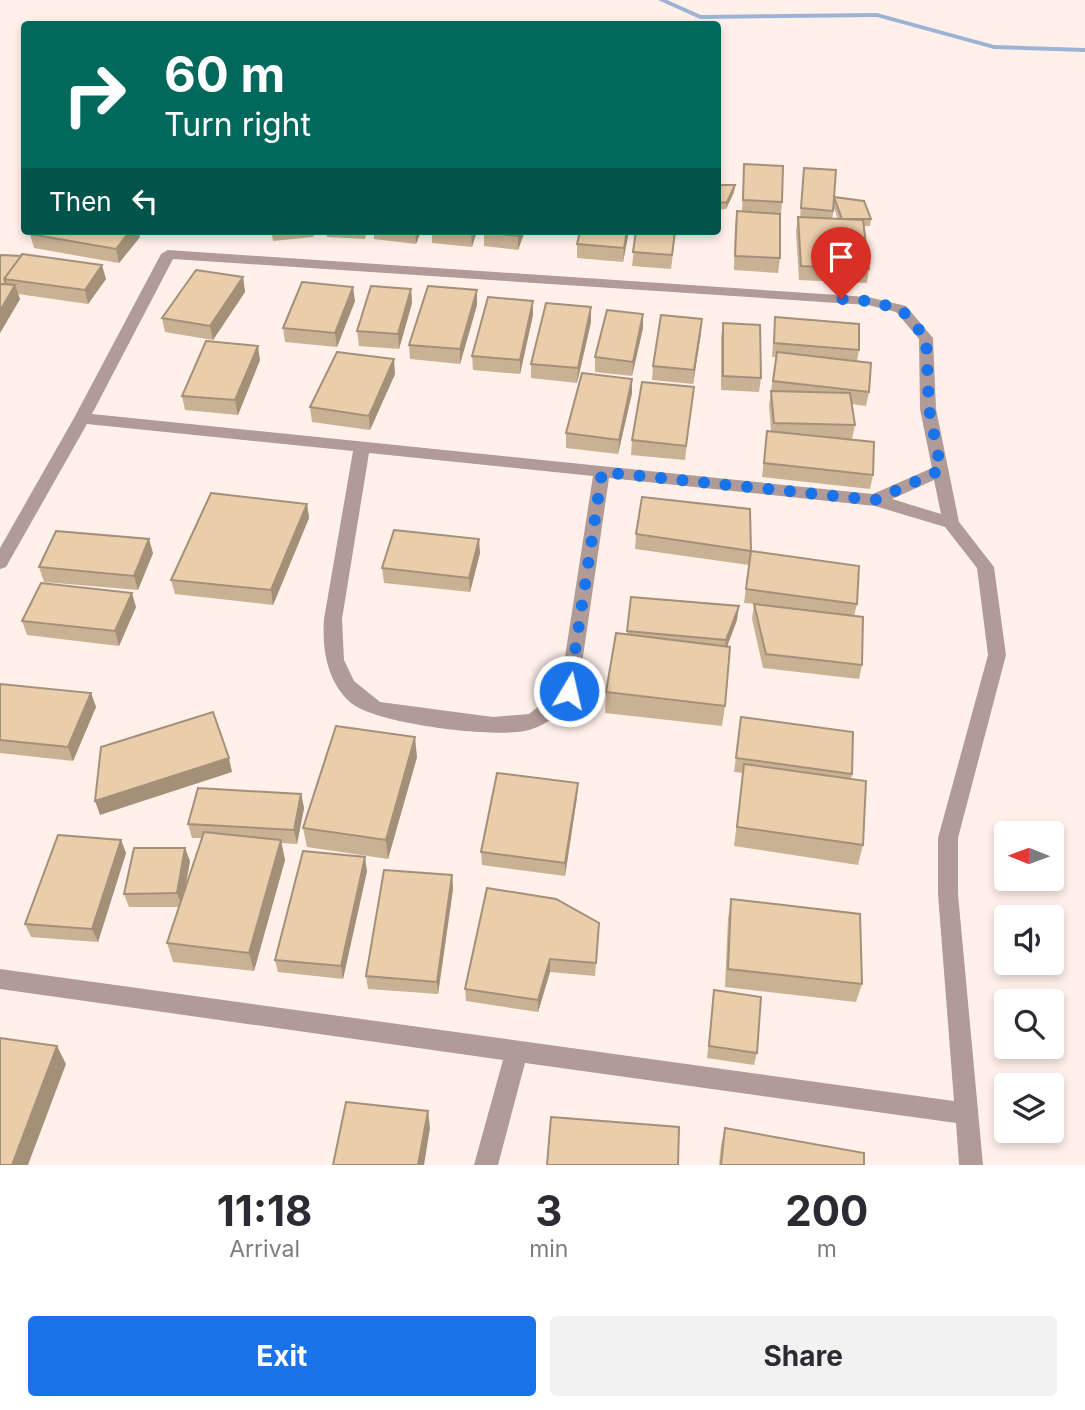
<!DOCTYPE html>
<style>
:root{--surface:#fff;--page:#f2f2f3;--text:#2b2b33;--muted:#7c7c81;--accent:#1a73e8}
body{margin:0;font-family:Inter,sans-serif;background:var(--page);color:var(--text);height:100vh;display:flex;flex-direction:column;font-size:26px;white-space:nowrap}
*{box-sizing:border-box;margin:0}
p{font-size:23px;color:var(--muted)}
.icon{flex:none;width:38px;height:38px;fill:none;stroke:currentColor;stroke-width:2;stroke-linecap:round;stroke-linejoin:round}
.map{position:relative;height:1165px;overflow:hidden}
.details{display:flex;flex-direction:column;background:var(--surface);flex:1}
.details>*{flex:none}
.hud{position:absolute;left:21px;top:21px;width:700px;height:214px;border-radius:7px;box-shadow:0 4px 10px #0003;background:#00695c;color:#fff;overflow:hidden}
.needle{width:46px;rotate:271deg}
.tools{position:absolute;left:994px;top:821px;display:grid;gap:14px}
.tools a{display:grid;place-items:center;width:70px;height:70px;border-radius:7px;background:var(--surface);box-shadow:0 4px 10px #0003;font-size:35px}
.pin{position:absolute;display:grid;place-items:center;width:60px;height:60px;color:#fff;margin:-72px -30px;border-radius:50% 50% 50% 0;rotate:-45deg;box-shadow:0 0 7px #0007}
.pin .icon{rotate:45deg}
.me{position:absolute;width:77px;margin:-38px;rotate:9deg;stroke-linejoin:round;filter:drop-shadow(0 0 5px #0008)}
.turn{display:flex;align-items:center;gap:24px;height:147px;padding:0 28px;font-size:32px}
.turn .icon{width:91px;height:91px;stroke-width:2.5}
.turn b{display:block;font-size:49px;line-height:60px}
.then{display:flex;align-items:center;height:66px;padding:0 28px;background:#0003;gap:14px;font-size:26px}
.eta{display:flex;justify-content:space-evenly;align-items:center;height:119px;text-align:center}
.eta b{font-size:42px;font-weight:700;line-height:49px}
.cta{display:flex;gap:14px;margin-top:auto;padding:14px 28px}
.cta a{flex:1;height:80px;border-radius:7px;background:var(--accent);color:#fff;font-size:28px;font-weight:700;line-height:80px;text-align:center}
.cta a+a{background:var(--page);color:var(--text)}
.map>svg:first-child{display:block}
.lines{fill:none;stroke-linecap:round;stroke-linejoin:round}
.stream{fill:#9db3d6;fill-rule:evenodd}
.minor{fill:#b09b99;fill-rule:evenodd}
.wall{fill:#c9b194;fill-rule:evenodd}
.shaded-wall{fill:#a49078}
.building{fill:#eaceac;stroke:#a49078;stroke-width:2}
.route{stroke:#1a73e8;stroke-width:12;stroke-dasharray:0 21.6}
</style>
<div class="map">
<svg width="1085" height="1165" viewBox="0 0 1085 1165">
<rect width="100%" height="100%" fill="#fff0ea"/>
<g class="lines">
<!-- stream -->
<polygon class="stream" points="658,0 667,0 701,15 877,13 994,45 1085,48 1085,52 994,49 877,17 700,19"/>
<!-- minor -->
<path class="minor" d="M168,250L868,297L906,306L933,338L936,409L959,522L994,567L1006,655L958,838V894L983,1165H959L956,1123L525,1063L498,1165H474L503,1060L0,989V969L954,1101L938,894V838L988,655L977,568L945,527L875,506L609,478L578,691C568,710 549,724 529,730C497,739 376,724 351,703C327,682 322,649 324,619L353,451L87,424L6,567L0,569V548L74,418L161,254ZM173,259L868,305L896,312L919,339L920,409L932,468L873,494L92,414ZM369,453L593,476L560,689L529,714L493,717L380,702L354,681L344,660L342,619ZM934,480L941,514L892,499Z"/>
</g>
<!-- wall -->
<g class="wall">
<polygon points="744,164 782,202 781,216 780,216 780,258 778,273 734,270 735,225 737,211 742,212"/>
<path d="M804,168L834,197L871,219L870,226H864L869,269L867,283L799,280L796,231L798,217L800,218ZM834,208L838,219H832Z"/>
<polygon points="718,185 734,192 726,209 718,210"/>
<polygon points="271,231 316,231 313,237 273,241"/>
<polygon points="326,231 367,231 365,239 327,237"/>
<polygon points="374,231 421,231 416,244 374,239"/>
<polygon points="432,231 477,231 472,247 432,243"/>
<polygon points="484,231 525,231 518,250 484,246"/>
<polygon points="580,231 629,231 623,262 577,258 577,244"/>
<polygon points="636,231 676,231 671,269 632,266"/>
<polygon points="30,234 140,237 119,263 34,248"/>
<polygon points="0,257 106,279 88,304 18,294 20,299 0,333"/>
<polygon points="243,277 245,292 213,340 165,332 162,318"/>
<polygon points="411,289 412,303 399,349 359,346 357,331"/>
<polygon points="477,290 477,305 460,364 410,359 409,345"/>
<polygon points="355,301 337,347 285,342 283,328"/>
<polygon points="533,315 520,374 473,370 472,356"/>
<polygon points="775,317 859,350 857,361 869,392 866,406 852,404 855,425 852,439 873,475 870,489 762,477 767,431 771,431 769,405 776,357 772,357"/>
<polygon points="591,322 577,383 531,378 531,364"/>
<polygon points="723,323 761,378 759,392 721,390 721,337"/>
<polygon points="643,328 632,376 595,372 595,357"/>
<polygon points="701,333 693,384 652,380 653,366"/>
<polygon points="260,360 238,415 185,410 182,396"/>
<polygon points="395,374 370,430 312,422 310,407"/>
<polygon points="632,393 618,454 566,448 566,433"/>
<polygon points="692,401 685,460 631,455 632,440"/>
<polygon points="307,504 309,518 273,605 175,594 171,580"/>
<polygon points="636,534 751,551 857,604 854,616 862,665 859,679 763,668 752,619 754,604 756,604 744,603 749,565 635,549"/>
<polygon points="153,553 138,590 44,582 39,567"/>
<polygon points="480,553 470,592 384,583 382,568"/>
<polygon points="631,597 737,620 727,646 725,706 722,726 605,713 606,692 627,634"/>
<polygon points="136,607 119,646 27,635 22,621"/>
<polygon points="0,684 91,693 96,707 73,761 0,753"/>
<polygon points="741,717 852,774 851,779 863,845 858,865 734,846 743,773 734,772"/>
<polygon points="417,757 388,859 307,847 303,828"/>
<polygon points="578,783 577,797 565,876 482,865 481,852"/>
<polygon points="301,794 304,808 297,844 281,843 285,860 254,971 173,962 167,943 179,907 129,907 124,894 190,861 185,890 202,838 192,838 188,824"/>
<polygon points="121,840 126,853 98,942 31,937 25,924"/>
<polygon points="367,871 343,979 278,972 275,960"/>
<polygon points="452,875 453,889 438,994 368,989 366,976"/>
<polygon points="731,899 862,984 856,1002 725,987 728,919"/>
<polygon points="599,923 595,976 550,972 538,1012 466,1001 465,989"/>
<polygon points="714,990 757,1053 754,1065 707,1058"/>
<polygon points="725,1128 864,1165 719,1165 721,1145"/>
</g>
<!-- shaded-wall -->
<g class="shaded-wall">
<polygon points="735,185 734,192 726,209 727,202"/>
<polygon points="130,231 138,231 140,237 119,263 116,249"/>
<polygon points="415,231 421,231 416,244"/>
<polygon points="472,231 477,231 472,247 471,233"/>
<polygon points="520,231 525,231 518,250 518,236"/>
<polygon points="627,231 629,231 623,262 624,248"/>
<polygon points="102,265 106,279 88,304 85,290"/>
<polygon points="243,277 245,292 213,340 210,326"/>
<polygon points="15,285 20,299 0,333 0,311"/>
<polygon points="353,287 355,301 337,347 335,333"/>
<polygon points="411,289 412,303 399,349 398,334"/>
<polygon points="477,290 477,305 460,364 460,349"/>
<polygon points="533,301 533,315 520,374 520,360"/>
<polygon points="591,307 591,322 577,383 578,368"/>
<polygon points="643,314 643,328 632,376 633,362"/>
<polygon points="702,319 701,333 693,384 694,370"/>
<polygon points="258,346 260,360 238,415 235,400"/>
<polygon points="394,359 395,374 370,430 369,416"/>
<polygon points="632,379 632,393 618,454 619,440"/>
<polygon points="307,504 309,518 273,605 271,590"/>
<polygon points="149,539 153,553 138,590 134,576"/>
<polygon points="479,539 480,553 470,592 469,578"/>
<polygon points="132,593 136,607 119,646 115,631"/>
<polygon points="739,606 737,620 724,655 726,640"/>
<polygon points="91,693 96,707 73,761 68,747"/>
<polygon points="415,737 417,757 388,859 386,840"/>
<polygon points="229,758 232,772 100,815 95,801"/>
<polygon points="578,783 577,797 565,876 565,863"/>
<polygon points="301,794 304,808 297,844 294,830"/>
<polygon points="121,840 126,853 98,942 92,929"/>
<polygon points="281,840 285,860 254,971 249,953"/>
<polygon points="185,848 190,861 182,907 177,893"/>
<polygon points="365,857 367,871 343,979 341,966"/>
<polygon points="452,875 453,889 438,994 437,982"/>
<polygon points="550,959 550,972 538,1012 538,1000"/>
<polygon points="57,1046 66,1064 28,1165 12,1165"/>
<polygon points="428,1111 430,1128 424,1165 418,1165"/>
</g>
<!-- building -->
<g class="building">
<polygon points="744,164 783,166 782,202 743,200"/>
<polygon points="804,168 836,170 833,211 801,208"/>
<polygon points="718,185 735,185 727,202 718,203"/>
<polygon points="834,197 864,201 871,219 842,219"/>
<polygon points="737,211 780,214 780,258 735,256"/>
<polygon points="798,217 863,220 869,269 801,266"/>
<polygon points="32,231 130,231 116,249 30,234"/>
<polygon points="453,231 472,231 471,233"/>
<polygon points="484,231 520,231 518,236 483,232"/>
<polygon points="580,231 627,231 624,248 577,244"/>
<polygon points="636,231 675,231 672,255 633,252"/>
<polygon points="22,254 102,265 85,290 4,279"/>
<polygon points="1,255 21,256 4,279 6,284 0,284 0,257"/>
<polygon points="196,270 243,277 210,326 162,318"/>
<polygon points="302,282 353,287 335,333 283,328"/>
<polygon points="0,284 15,285 0,311"/>
<polygon points="371,286 411,289 398,334 357,331"/>
<polygon points="428,286 477,290 460,349 409,345"/>
<polygon points="488,297 533,301 520,360 472,356"/>
<polygon points="546,303 591,307 578,368 531,364"/>
<polygon points="607,310 643,314 633,362 595,357"/>
<polygon points="661,315 702,319 694,370 653,366"/>
<polygon points="775,317 859,324 859,350 774,343"/>
<polygon points="723,323 760,325 761,378 723,376"/>
<polygon points="206,341 258,346 235,400 182,396"/>
<polygon points="337,352 394,359 369,416 310,407"/>
<polygon points="777,352 871,363 869,392 773,381"/>
<polygon points="582,373 632,379 619,440 566,433"/>
<polygon points="642,382 694,387 686,446 632,440"/>
<polygon points="771,391 850,393 855,425 774,423"/>
<polygon points="767,431 874,442 873,475 764,463"/>
<polygon points="211,493 307,504 271,590 171,580"/>
<polygon points="642,497 750,509 751,551 636,534"/>
<polygon points="394,530 479,539 469,578 382,568"/>
<polygon points="56,531 149,539 134,576 39,567"/>
<polygon points="751,551 859,566 857,604 746,589"/>
<polygon points="41,583 132,593 115,631 22,621"/>
<polygon points="631,597 739,606 726,640 627,631"/>
<polygon points="754,604 863,617 862,665 766,654"/>
<polygon points="616,633 730,647 725,706 606,692"/>
<polygon points="0,684 91,693 68,747 0,740"/>
<polygon points="213,712 229,758 95,801 101,747"/>
<polygon points="741,717 853,732 852,774 736,758"/>
<polygon points="336,726 415,737 386,840 303,828"/>
<polygon points="744,764 866,781 863,845 737,827"/>
<polygon points="497,773 578,783 565,863 481,852"/>
<polygon points="198,788 301,794 294,830 188,824"/>
<polygon points="204,832 281,840 249,953 167,943"/>
<polygon points="58,835 121,840 92,929 25,924"/>
<polygon points="134,848 185,848 177,893 124,894"/>
<polygon points="303,851 365,857 341,966 275,960"/>
<polygon points="384,870 452,875 437,982 366,976"/>
<polygon points="487,888 556,899 599,923 596,963 550,959 538,1000 465,989"/>
<polygon points="731,899 860,914 862,984 728,969"/>
<polygon points="714,990 761,997 757,1053 709,1046"/>
<polygon points="0,1038 57,1046 12,1165 0,1165"/>
<polygon points="346,1102 428,1111 418,1165 333,1165"/>
<polygon points="551,1117 679,1127 678,1165 547,1165"/>
<polygon points="725,1128 864,1153 864,1165 721,1165"/>
</g>
<g class="lines">
<!-- route -->
<polyline class="route" points="569,691 602,472 875,500 941,470 929,409 926,338 901,309 868,301 841,299"/>
</g>
</svg>
<div class="tools">
<a><svg class="needle" viewBox="-14 -14 28 28"><path d="M0-13l5 13h-10z" fill="#e53935"/><path d="M0 13l5-13h-10z" fill="#7c7c81"/></svg></a>
<a><svg class="icon" aria-label="sound" viewBox="0 0 24 24"><path d="M4 9h4l5-4v14l-5-4H4zM17 9q2 3 0 6"/></svg></a>
<a><svg class="icon" aria-label="search" viewBox="0 0 24 24"><circle cx="10" cy="10" r="6"/><path d="M15 15l6 6"/></svg></a>
<a><svg class="icon" aria-label="layers" viewBox="0 0 24 24"><path d="M12 4l9 5-9 5-9-5zM3 14l9 5 9-5"/></svg></a>
</div>
<div class="pin" style="left:841px;top:299px;background:#d93025"><svg class="icon" aria-label="arrive" viewBox="0 0 24 24"><path d="M6 21V4h12l-3 4 3 4H6"/></svg></div>
<svg class="me" style="left:569px;top:691px" viewBox="-20 -20 40 40"><circle r="17" fill="#1a73e8" stroke="#fff" stroke-width="3"/><path d="M0-11L8 9 0 5-8 9z" fill="#fff"/></svg>
<div class="hud">
<div class="turn"><svg class="icon" aria-label="right" viewBox="0 0 24 24"><path d="M7 20v-9h11M14 6l5 5-5 5"/></svg><div><b>60 m</b>Turn right</div></div>
<div class="then">Then<svg class="icon" aria-label="left" viewBox="0 0 24 24"><path d="M17 20v-9H6M10 6l-5 5 5 5"/></svg></div>
</div>
</div>
<section class="details">
<div class="eta">
<div><b>11:18</b><p>Arrival</p></div>
<div><b>3</b><p>min</p></div>
<div><b>200</b><p>m</p></div>
</div>
<div class="cta"><a>Exit</a><a>Share</a></div>
</section>
